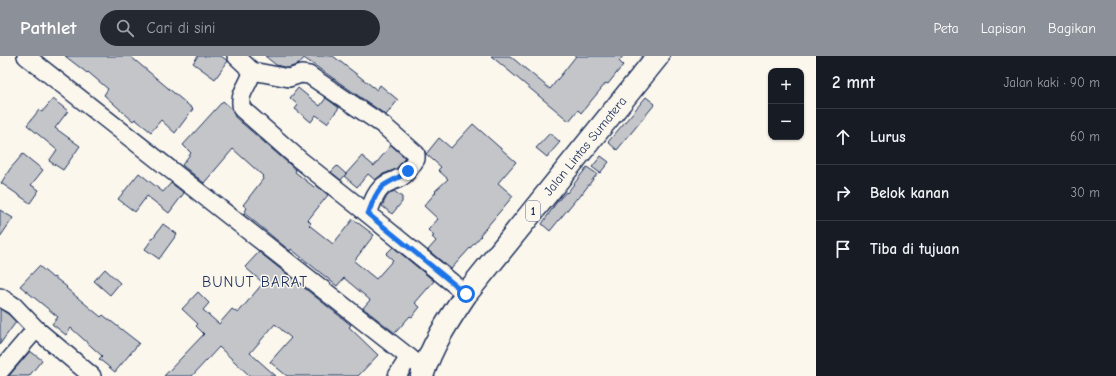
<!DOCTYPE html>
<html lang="id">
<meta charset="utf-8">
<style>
:root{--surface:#171b24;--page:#242831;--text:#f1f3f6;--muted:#9ea1a6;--line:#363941;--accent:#8c9099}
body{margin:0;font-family:"Comic Neue",sans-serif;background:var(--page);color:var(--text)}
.controls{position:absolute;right:12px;top:12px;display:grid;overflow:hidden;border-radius:8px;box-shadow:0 1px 3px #0004}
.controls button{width:36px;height:36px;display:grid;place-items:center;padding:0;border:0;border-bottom:1px solid var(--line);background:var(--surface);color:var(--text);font:20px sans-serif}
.stop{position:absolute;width:12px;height:12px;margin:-9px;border:3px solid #1a73e8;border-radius:50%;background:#fff}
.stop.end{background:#1a73e8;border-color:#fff;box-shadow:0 1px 4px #0008}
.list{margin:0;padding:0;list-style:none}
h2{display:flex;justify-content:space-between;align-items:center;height:52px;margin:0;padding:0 16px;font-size:17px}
h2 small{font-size:13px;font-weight:400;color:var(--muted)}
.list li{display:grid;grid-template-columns:26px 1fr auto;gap:12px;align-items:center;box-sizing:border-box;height:56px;padding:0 16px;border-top:1px solid var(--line)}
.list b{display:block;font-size:15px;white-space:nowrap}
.list em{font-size:13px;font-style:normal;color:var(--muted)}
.icon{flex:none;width:22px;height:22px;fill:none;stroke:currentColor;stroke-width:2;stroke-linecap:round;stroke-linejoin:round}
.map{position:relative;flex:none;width:816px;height:320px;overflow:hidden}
header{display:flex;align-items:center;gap:24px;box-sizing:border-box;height:56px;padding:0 20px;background:var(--accent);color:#fff}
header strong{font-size:19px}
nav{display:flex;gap:22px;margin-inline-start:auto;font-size:14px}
.search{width:280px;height:36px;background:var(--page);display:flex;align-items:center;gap:10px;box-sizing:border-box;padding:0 14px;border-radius:22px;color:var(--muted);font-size:15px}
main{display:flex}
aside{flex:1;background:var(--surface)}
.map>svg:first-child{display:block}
</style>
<header>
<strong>Pathlet</strong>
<div class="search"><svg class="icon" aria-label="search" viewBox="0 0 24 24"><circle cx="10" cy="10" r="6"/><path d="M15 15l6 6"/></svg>Cari di sini</div>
<nav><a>Peta</a><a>Lapisan</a><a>Bagikan</a></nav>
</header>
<main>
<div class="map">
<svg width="816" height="320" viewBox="0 0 816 320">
<rect width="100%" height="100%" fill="#fbf7ec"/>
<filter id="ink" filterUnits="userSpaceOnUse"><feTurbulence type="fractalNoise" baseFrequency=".025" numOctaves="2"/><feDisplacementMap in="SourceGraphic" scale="8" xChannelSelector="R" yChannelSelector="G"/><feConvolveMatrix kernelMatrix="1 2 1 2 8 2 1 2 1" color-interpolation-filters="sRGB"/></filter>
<g filter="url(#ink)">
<g fill="#c3c5c9" stroke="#1b2f5e">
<path d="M65 0H130L193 53 175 77 161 64 151 76 135 63 133 65 104 39 108 33 88 16 87 17Z"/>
<path d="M198 0H221L228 5 215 23 193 7Z"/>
<path d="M265 0H333L377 34 380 29 398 44 386 59 304 2 299 8 288 12 276 9Z"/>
<path d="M491 0H510L550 33 576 0H623L619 5 623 9 608 28 606 27 581 57 578 54 569 65Z"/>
<path d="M298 32 320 50 326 42 339 52 327 67 316 59 311 66 295 53 298 49 290 42Z"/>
<path d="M646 41 655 48 617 94 608 86Z"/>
<path d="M53 43 68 55 55 72 80 90 63 114 49 105 57 94 27 69 39 54 42 56Z"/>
<path d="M223 45 232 53 235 61 296 114 295 116 314 131 316 129 328 139 308 164 311 167 309 169 333 188 353 163 374 179 354 205 376 223 393 204 386 198 393 191 434 225 415 247 420 251 412 261 410 260 395 277 363 252 370 244 344 222 337 230 291 193 290 195 244 157 247 152 243 149 263 123 262 121 263 120 233 93 204 127 182 109 191 97 183 89Z"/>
<path d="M473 68 516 106 498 127 513 140 480 179 481 180 451 213 428 194 436 185 432 181 434 180 428 174 438 163 424 150 436 136 435 135 448 123 438 114 441 111 426 98 439 82 451 92Z"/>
<path d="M550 77 560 86 547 101 536 92Z"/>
<path d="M391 89 405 102 396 113 381 119 375 124 368 118 357 131 344 120 362 100 374 110Z"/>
<path d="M23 98 43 114 31 129 39 134 30 147 1 127 10 113Z"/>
<path d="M601 100 609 106 600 117 592 111Z"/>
<path d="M337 110 346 118 341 124 331 116Z"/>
<path d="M587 111 597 118 578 143 577 142 550 175 542 168 556 147 566 136 567 137Z"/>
<path d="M139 117 163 136 171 127 184 137 169 157 147 140 135 156 118 143Z"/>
<path d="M394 135 402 141V146L392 158 382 150 387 140Z"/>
<path d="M0 154 13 162 0 181Z"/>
<path d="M163 168 177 178 159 203 145 193Z"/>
<path d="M259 196 351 269 349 271 378 299 358 320H287L270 306 291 282 275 268 250 297 276 320H250L219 291 192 320H164L204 278 196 270 198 268 182 253 198 236 209 247 203 254 219 268 232 253 238 257 263 227 245 211Z"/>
<path d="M39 210 53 222 54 221 67 231 66 232 101 261 103 259 139 287 115 316 99 303 102 300 71 272 66 279 52 268 58 261 20 230Z"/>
<path d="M105 213 120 227 110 239 94 225Z"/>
<path d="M0 253 8 258 16 266 0 288Z"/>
<path d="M30 295 42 304 29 320H9Z"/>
</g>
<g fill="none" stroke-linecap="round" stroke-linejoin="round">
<g stroke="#1b2f5e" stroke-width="20">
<g id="minor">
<path d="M26 0 424 313"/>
<path d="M236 0 252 15C250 29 237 37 242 53L300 104 368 158 466 238"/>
<path d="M252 15 289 22 301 18 309 19 383 69 416 98V103C412 109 408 116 403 120 398 124 391 125 386 128 376 134 372 147 368 158"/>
<path d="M0 241 14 250 36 273 92 320"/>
<path d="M0 315 36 273"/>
<path d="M397 320 409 301"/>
</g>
</g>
<g stroke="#1b2f5e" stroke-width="25">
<path id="highway" d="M422 320C432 289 448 265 466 238L658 0"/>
</g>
<use href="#minor" stroke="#fbf7ec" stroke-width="17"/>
<use href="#highway" stroke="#fbf7ec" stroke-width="22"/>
</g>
</g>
<g fill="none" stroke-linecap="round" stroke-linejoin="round" filter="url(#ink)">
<path stroke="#1a73e8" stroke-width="5" d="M408 115C400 122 391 124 383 130 375 137 372 148 368 158L466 238"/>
</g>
<g text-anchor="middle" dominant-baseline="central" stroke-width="3" stroke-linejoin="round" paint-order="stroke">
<rect fill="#fbf7ec" stroke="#5e6b89" stroke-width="1" x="526" y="145" width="14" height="20" rx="3"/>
<g font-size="12" font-weight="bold" fill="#1b2f5e">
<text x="533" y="155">1</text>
</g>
<g font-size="13" fill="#1b2f5e" stroke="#fbf7ec">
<text transform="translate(585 90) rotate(-51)">Jalan Lintas Sumatera</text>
</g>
<g font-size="15" letter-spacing="1" fill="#1b2f5e" stroke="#fbf7ec">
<text x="255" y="226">BUNUT BARAT</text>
</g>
</g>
</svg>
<div class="controls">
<button>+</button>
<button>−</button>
</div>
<div class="stop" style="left:466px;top:238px"></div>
<div class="stop end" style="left:408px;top:115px"></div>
</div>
<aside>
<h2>2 mnt<small>Jalan kaki · 90 m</small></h2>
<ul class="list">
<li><svg class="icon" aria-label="ahead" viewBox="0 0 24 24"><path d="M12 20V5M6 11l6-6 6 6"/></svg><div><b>Lurus</b></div><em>60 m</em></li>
<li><svg class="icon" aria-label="right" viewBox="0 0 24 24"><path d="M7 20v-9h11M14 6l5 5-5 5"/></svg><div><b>Belok kanan</b></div><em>30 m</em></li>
<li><svg class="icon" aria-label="arrive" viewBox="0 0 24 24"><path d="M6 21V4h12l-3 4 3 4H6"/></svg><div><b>Tiba di tujuan</b></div></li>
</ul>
</aside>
</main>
